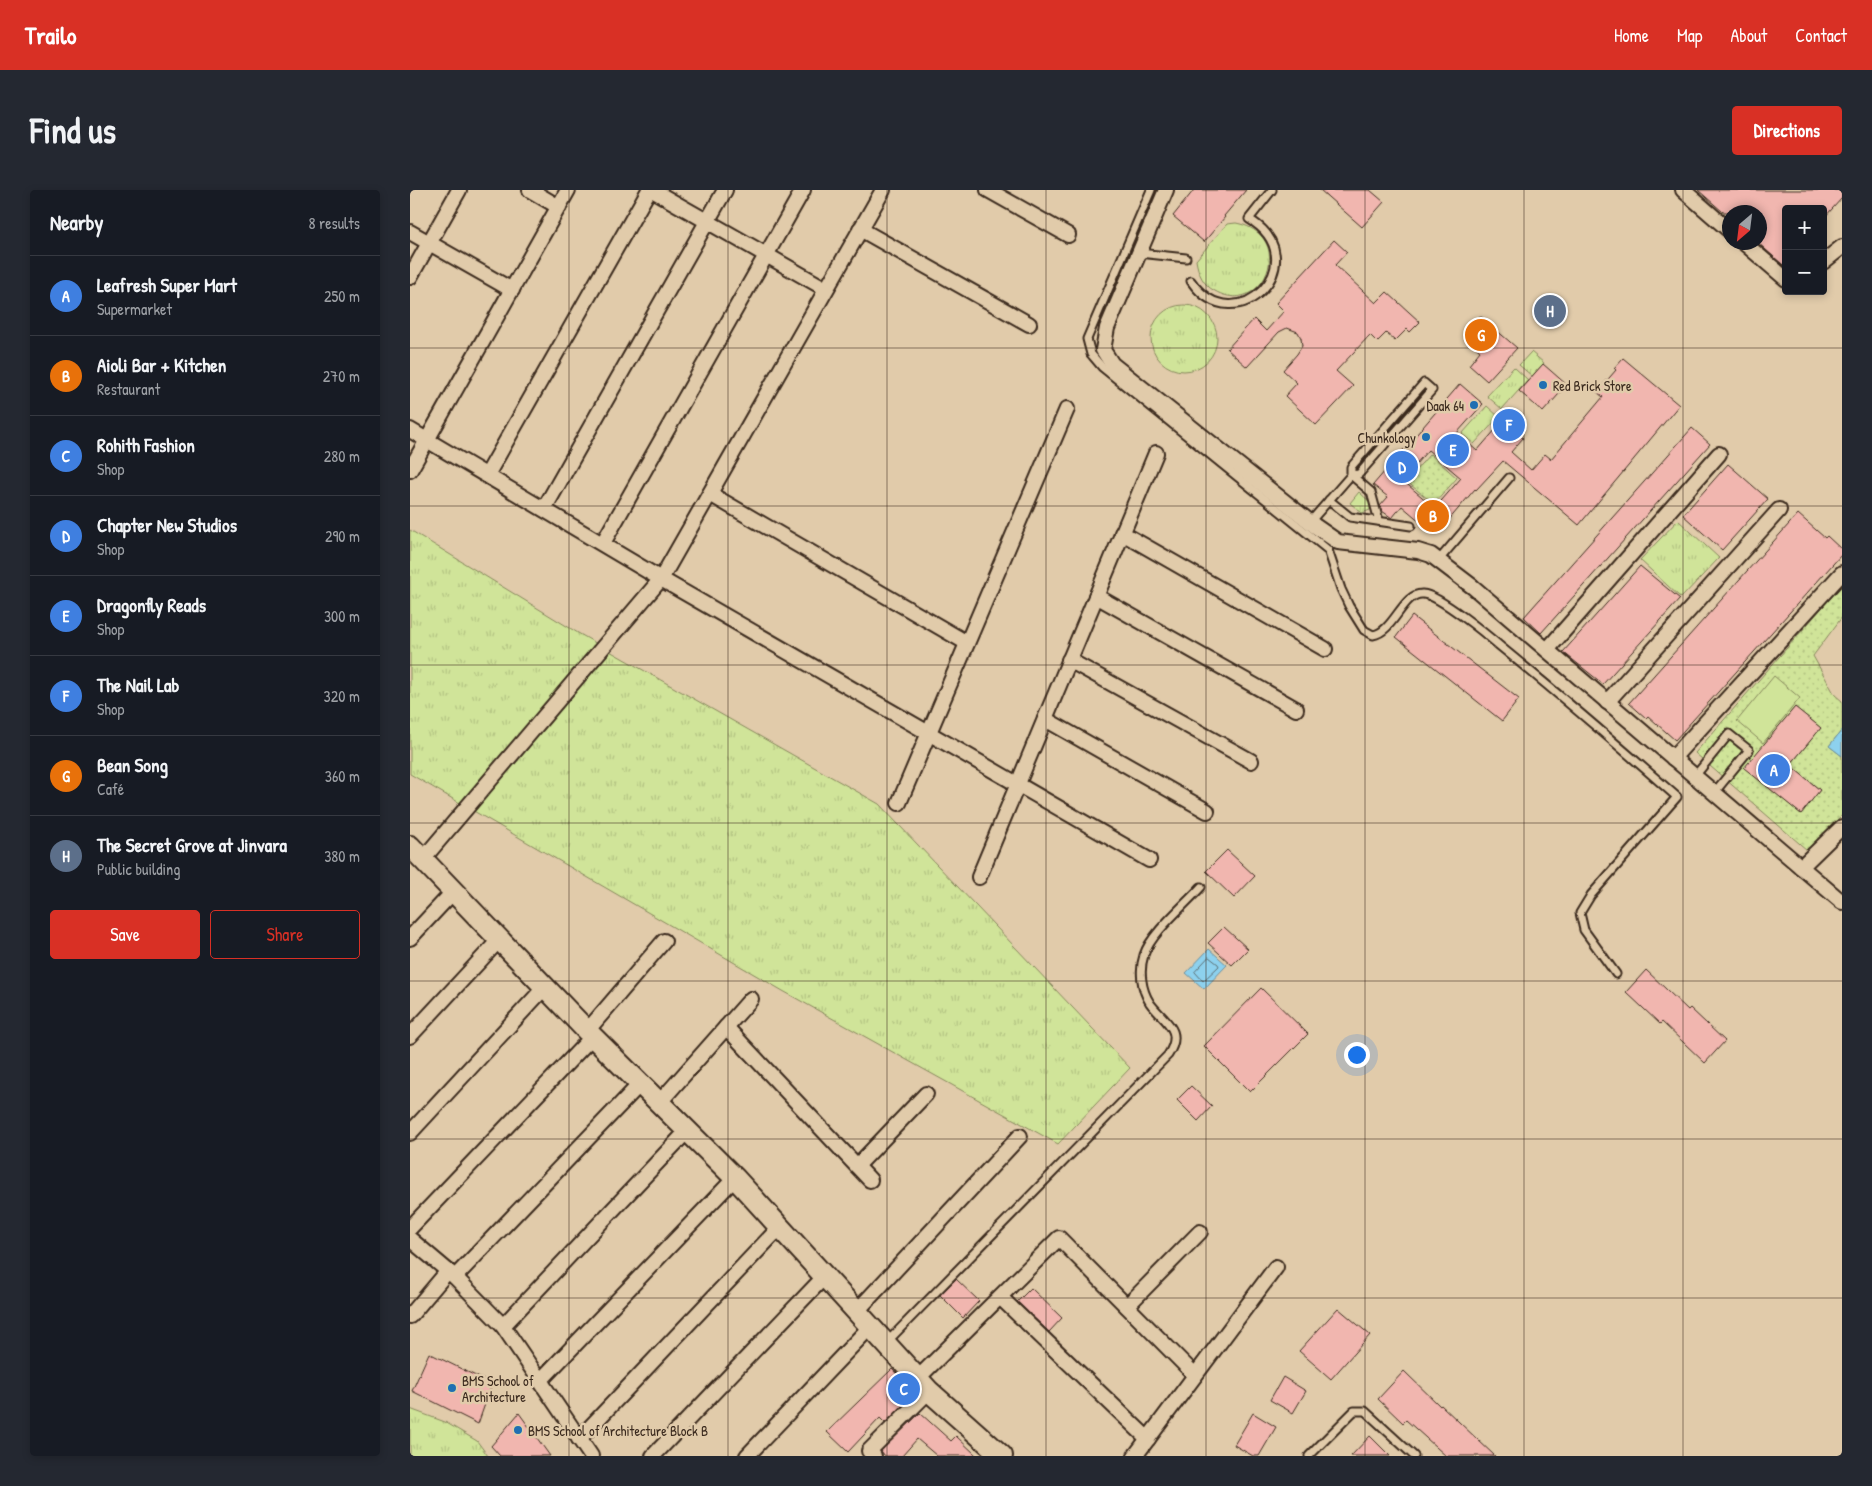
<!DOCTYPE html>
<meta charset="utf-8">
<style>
:root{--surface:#171b24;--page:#242831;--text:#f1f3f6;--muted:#9ea1a6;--line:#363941;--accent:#d93025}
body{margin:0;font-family:"Patrick Hand",sans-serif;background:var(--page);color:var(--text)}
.controls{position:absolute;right:15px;top:15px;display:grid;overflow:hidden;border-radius:5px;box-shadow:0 2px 8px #0003}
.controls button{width:45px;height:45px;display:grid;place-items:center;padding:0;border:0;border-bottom:1px solid var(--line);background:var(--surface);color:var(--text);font:25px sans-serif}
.compass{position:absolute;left:1312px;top:15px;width:45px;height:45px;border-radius:50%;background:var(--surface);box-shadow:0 2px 8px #0003;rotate:208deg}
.you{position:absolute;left:946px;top:864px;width:18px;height:18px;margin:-12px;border:4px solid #fff;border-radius:50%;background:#1a73e8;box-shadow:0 0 0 8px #1a73e833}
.badge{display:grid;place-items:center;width:32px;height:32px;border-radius:50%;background:var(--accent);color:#fff;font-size:16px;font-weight:700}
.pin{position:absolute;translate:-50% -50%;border:2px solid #fff;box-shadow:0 1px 5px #0006}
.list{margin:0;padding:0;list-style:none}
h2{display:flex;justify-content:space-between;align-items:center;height:65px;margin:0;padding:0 20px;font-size:21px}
h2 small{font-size:16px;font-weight:400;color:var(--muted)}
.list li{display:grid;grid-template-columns:32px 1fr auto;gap:15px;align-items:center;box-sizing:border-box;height:80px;padding:0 20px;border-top:1px solid var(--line)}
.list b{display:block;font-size:19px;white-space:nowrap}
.list p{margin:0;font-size:16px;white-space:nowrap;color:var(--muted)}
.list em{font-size:16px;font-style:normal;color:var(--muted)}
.actions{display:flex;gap:10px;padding:15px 20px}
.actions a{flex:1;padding:11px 0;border:1px solid var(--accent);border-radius:5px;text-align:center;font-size:18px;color:var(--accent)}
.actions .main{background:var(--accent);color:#fff}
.map{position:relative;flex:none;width:1432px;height:1266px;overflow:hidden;border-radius:5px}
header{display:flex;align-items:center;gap:30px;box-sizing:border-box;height:70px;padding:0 25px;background:var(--accent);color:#fff}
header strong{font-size:24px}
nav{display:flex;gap:28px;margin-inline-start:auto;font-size:18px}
.intro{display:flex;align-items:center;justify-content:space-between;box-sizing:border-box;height:120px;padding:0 30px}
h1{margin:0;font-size:35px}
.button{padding:12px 22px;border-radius:5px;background:var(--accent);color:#fff;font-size:18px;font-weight:700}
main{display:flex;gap:30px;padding:0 30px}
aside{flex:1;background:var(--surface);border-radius:5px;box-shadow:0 2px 8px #0003}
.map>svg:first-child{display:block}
</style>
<header>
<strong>Trailo</strong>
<nav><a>Home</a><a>Map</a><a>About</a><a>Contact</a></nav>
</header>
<div class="intro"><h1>Find us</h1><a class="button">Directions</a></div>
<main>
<aside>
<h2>Nearby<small>8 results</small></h2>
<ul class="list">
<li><span class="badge" style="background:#3f7fe0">A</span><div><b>Leafresh Super Mart</b><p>Supermarket</p></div><em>250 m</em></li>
<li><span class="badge" style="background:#e8710a">B</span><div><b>Aioli Bar + Kitchen</b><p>Restaurant</p></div><em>270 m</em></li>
<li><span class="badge" style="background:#3f7fe0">C</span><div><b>Rohith Fashion</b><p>Shop</p></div><em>280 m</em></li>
<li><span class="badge" style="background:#3f7fe0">D</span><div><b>Chapter New Studios</b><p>Shop</p></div><em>290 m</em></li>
<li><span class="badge" style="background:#3f7fe0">E</span><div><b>Dragonfly Reads</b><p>Shop</p></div><em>300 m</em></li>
<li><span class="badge" style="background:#3f7fe0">F</span><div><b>The Nail Lab</b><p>Shop</p></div><em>320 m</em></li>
<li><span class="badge" style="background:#e8710a">G</span><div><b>Bean Song</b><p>Café</p></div><em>360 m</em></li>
<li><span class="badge" style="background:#5c6f8a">H</span><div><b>The Secret Grove at Jinvara</b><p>Public building</p></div><em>380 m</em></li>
</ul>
<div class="actions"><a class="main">Save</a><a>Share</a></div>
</aside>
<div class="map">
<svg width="1432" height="1266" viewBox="0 0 1432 1266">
<defs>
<pattern id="grass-tufts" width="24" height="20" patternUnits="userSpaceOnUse" patternTransform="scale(1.25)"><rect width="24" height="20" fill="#d0e499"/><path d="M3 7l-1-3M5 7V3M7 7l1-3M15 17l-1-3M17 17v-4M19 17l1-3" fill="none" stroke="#b4c483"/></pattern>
<pattern id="garden-dots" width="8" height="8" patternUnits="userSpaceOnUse" patternTransform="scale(1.25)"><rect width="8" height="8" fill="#d0e499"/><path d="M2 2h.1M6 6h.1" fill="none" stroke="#b4c483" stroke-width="1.8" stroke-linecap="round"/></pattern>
</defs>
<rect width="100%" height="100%" fill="#e1cbaa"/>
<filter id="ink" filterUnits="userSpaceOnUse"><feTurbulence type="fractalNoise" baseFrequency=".02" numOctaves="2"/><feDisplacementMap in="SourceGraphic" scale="10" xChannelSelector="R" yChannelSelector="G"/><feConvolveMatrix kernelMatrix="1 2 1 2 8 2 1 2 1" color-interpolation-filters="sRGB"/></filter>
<g filter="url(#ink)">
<g fill="url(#grass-tufts)" stroke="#86875c">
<path d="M826 33C888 45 854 129 805 101 793 95 788 83 786 70L817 34Z"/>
<circle cx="774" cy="148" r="33"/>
<path d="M1121 162 1134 173 1122 186 1109 175Z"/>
<path d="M1104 177 1118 190 1092 219 1077 206Z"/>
<path d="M1077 216 1089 227 1064 254 1052 244Z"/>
<path d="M949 302 960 312V320L952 323 940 313Z"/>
<path d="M1268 330 1309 368 1271 408 1230 370Z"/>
<path d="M0 340 168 443 469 614 720 878 648 954 373 801 0 584Z"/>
<path d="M0 1219 35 1232 67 1251 78 1266H0Z"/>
</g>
<g fill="url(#garden-dots)" stroke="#86875c" fill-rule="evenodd">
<path d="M1020 264 1047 288 1024 314 996 291Z"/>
<path d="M1432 395V427L1403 466 1425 505 1432 511V540L1419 556 1432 566V625L1397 660 1285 563ZM1385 517 1411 538 1380 575 1410 600 1391 624 1335 578Z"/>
</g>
<path fill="#d0e499" stroke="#86875c" d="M1364 486 1390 508 1353 553 1327 531Z"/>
<g fill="#8dd1ee" stroke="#6c8e9b">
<path d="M1432 540V566L1419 556Z"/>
<path d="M799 759 817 775 794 799 776 783Z"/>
</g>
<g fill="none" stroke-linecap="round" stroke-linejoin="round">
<path stroke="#5c6d71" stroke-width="1" d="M799 767 808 774 809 776 793 791 785 782Z"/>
</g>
<g fill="#f1b6af" stroke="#3b2a1e" fill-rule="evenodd">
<path d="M784 0H836L814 26 815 27 794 52 763 26Z"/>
<path d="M910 0H960L974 12 952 37Z"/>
<path d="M1288 0H1432V8L1413 29V19H1376V71L1373 75 1347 52H1350V22H1313Z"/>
<path d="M924 50 937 62 925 75 966 113 977 102 1010 132 1000 142 997 139 985 151 976 143 967 152 960 145 926 181 943 196 906 235 875 206 887 193 873 180 887 164 892 156 891 148 888 142 877 138 869 142 837 177 817 159 844 129 856 141 874 121 866 113Z"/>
<path d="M1070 126 1107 158 1077 191 1059 175 1070 161 1053 146Z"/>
<path d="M1213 168 1269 215 1169 335 1093 271 1066 300 1065 299 1032 338H1018L992 316 982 328 972 321 970 316 978 307 963 295 1050 194 1073 214 1047 243 1067 261 1093 231 1113 248 1101 262 1121 280 1135 264 1141 269 1193 207 1187 202 1206 180 1204 178ZM1018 260 1051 288 1025 318 992 290Z"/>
<path d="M1133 174 1157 195 1133 222 1109 201Z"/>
<path d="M1282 238 1300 254 1131 443 1114 427Z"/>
<path d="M1318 274 1358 309 1312 360 1273 325Z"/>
<path d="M1388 324 1415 348 1417 346 1432 360V364L1265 550 1238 526 1236 528 1219 513Z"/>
<path d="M1230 376 1270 409 1193 494 1153 462Z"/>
<path d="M1002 426 1109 509 1092 531 986 447Z"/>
<path d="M1385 517 1411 538 1380 575 1410 600 1391 624 1334 578Z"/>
<path d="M817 660 845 686 824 708 796 681Z"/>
<path d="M814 737 838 759 822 775 798 753Z"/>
<path d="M1236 780 1278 820 1280 818 1315 851 1295 873 1252 832 1250 834 1216 802Z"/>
<path d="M851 798 898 844 840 902 794 856Z"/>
<path d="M781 896 802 916 788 931 767 910Z"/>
<path d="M546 1089 569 1111 553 1128 530 1105Z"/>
<path d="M621 1098 652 1128 639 1142 607 1112Z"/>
<path d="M928 1118 960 1145 921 1189 889 1161Z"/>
<path d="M19 1163 82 1194 68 1234 2 1201Z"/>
<path d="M482 1179 502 1200 494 1208 497 1211 475 1233 470 1228 438 1262 417 1242Z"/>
<path d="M994 1181 1030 1216 1031 1215 1085 1266H1036L996 1230 993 1233 968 1209Z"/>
<path d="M873 1187 896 1201 883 1223 860 1210Z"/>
<path d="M109 1223 140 1266H90L81 1256Z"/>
<path d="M510 1223 541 1251 546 1246 567 1266H527L507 1249 492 1266H475L471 1261Z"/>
<path d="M843 1223 866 1237 849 1266H843L824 1255Z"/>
<path d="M960 1246 980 1266H941Z"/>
</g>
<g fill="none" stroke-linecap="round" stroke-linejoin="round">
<g stroke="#3b2a1e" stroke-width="11">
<g id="lane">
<path d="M741 0 677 149 681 164 692 177 918 360 931 399 939 416 954 440 963 445C984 442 993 402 1013 404 1029 405 1077 445 1091 457 1151 506 1209 556 1267 607L1181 705 1170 723 1174 740 1206 784"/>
<path d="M729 63 776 68"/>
<path d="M781 91C826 156 908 70 839 29L862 0"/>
<path d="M941 285 961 302 969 331"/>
<path d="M919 310 940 327 1001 336"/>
<path d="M900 332 941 285V277L1014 193 1022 200 949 284 941 285"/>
<path d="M1028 371 1099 288"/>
<path d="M1285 586 1319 544 1339 560 1304 603"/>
<path d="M476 1153 758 865C775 839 753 831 740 813 731 799 729 780 734 765 741 743 775 715 791 697"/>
<path d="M899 1266 944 1221H955L1004 1266"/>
</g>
</g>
<g stroke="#3b2a1e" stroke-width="18">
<g id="street">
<path d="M120 0 149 17"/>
<path d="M242 0 416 99"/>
<path d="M578 0 658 45"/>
<path d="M756 0 697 138 693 160 702 174 905 336 928 352 1008 361 1021 365 1063 397 1432 712"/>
<path d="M1273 0 1320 41"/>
<path d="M450 39 619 134"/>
<path d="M0 42 102 100"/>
<path d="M1333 52 1376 89"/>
<path d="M1413 72 1432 57"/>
<path d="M0 87 49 0"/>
<path d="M0 240 251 389 739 670"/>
<path d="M0 280 158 0"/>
<path d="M77 285 239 0"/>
<path d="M300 304 557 453"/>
<path d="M134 319 315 0"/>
<path d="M712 343 915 459"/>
<path d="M193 353 393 0"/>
<path d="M686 406 886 519"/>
<path d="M1137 460 1309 264"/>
<path d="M659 470 841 571"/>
<path d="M1197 512 1369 320"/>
<path d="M635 529 797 621"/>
<path d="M1263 568 1432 383"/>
<path d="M489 613 657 219"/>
<path d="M13 669 251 389 473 0"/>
<path d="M1391 677 1432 637"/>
<path d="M569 687 746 263"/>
<path d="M0 748 44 701"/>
<path d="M316 837 460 990"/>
<path d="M177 841 254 751"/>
<path d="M0 846 90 749"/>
<path d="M249 913 341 809"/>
<path d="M0 943 135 797"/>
<path d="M447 976 516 904"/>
<path d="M0 1038 183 846"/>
<path d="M0 1049 45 1087 93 1136 181 1266"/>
<path d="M45 1087 230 894"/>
<path d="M590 1107 738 1249"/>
<path d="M717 1116 790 1042"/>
<path d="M447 1121 610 946"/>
<path d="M0 1126 38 1081"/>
<path d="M93 1136 277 941"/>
<path d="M508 1188 649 1048 785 1185"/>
<path d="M130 1191 325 988"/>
<path d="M169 1249 370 1037"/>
<path d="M243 1266 415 1086"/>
<path d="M337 1266 461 1136"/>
<path d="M464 1266 459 1261 519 1201"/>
<path d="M725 1266 866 1077"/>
</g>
</g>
<g stroke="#3b2a1e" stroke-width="24">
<path id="secondary" d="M0 656 177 841 325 988 519 1201 592 1266"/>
</g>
<use href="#lane" stroke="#e1cbaa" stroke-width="7"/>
<use href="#street" stroke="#e1cbaa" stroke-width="14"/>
<use href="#secondary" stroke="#e1cbaa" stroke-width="20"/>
</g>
</g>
<path fill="none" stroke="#3b2a1e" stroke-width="1" stroke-opacity="0.55" d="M159 0V1266M318 0V1266M477 0V1266M636 0V1266M796 0V1266M955 0V1266M1114 0V1266M1273 0V1266M0 158H1432M0 316H1432M0 475H1432M0 633H1432M0 791H1432M0 949H1432M0 1108H1432"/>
<g fill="#1f6fb2" stroke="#e1cbaa" stroke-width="2">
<circle cx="1133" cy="195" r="5"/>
<circle cx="1064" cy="215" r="5"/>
<circle cx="1016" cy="247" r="5"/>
<circle cx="42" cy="1198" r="5"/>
<circle cx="108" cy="1240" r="5"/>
</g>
<g text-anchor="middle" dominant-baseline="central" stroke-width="5" stroke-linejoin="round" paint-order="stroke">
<g font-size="14" fill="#3b2a1e" stroke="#e1cbaa" text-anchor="start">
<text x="1143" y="195">Red Brick Store</text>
<text x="1054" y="215" text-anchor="end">Daak 64</text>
<text x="1006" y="247" text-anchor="end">Chunkology</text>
<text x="52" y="1190">BMS School of<tspan x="52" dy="16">Architecture</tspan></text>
<text x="118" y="1240">BMS School of Architecture Block B</text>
</g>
</g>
</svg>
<div class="controls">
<button>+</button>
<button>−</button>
</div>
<svg class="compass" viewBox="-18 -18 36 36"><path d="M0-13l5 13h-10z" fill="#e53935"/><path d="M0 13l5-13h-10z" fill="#9ea1a6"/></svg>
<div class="you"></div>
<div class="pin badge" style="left:1364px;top:580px;background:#3f7fe0">A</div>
<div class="pin badge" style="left:1023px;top:326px;background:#e8710a">B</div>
<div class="pin badge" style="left:494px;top:1199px;background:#3f7fe0">C</div>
<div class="pin badge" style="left:992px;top:277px;background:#3f7fe0">D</div>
<div class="pin badge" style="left:1043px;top:260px;background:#3f7fe0">E</div>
<div class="pin badge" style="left:1099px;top:235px;background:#3f7fe0">F</div>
<div class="pin badge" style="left:1071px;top:145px;background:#e8710a">G</div>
<div class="pin badge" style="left:1140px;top:121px;background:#5c6f8a">H</div>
</div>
</main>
